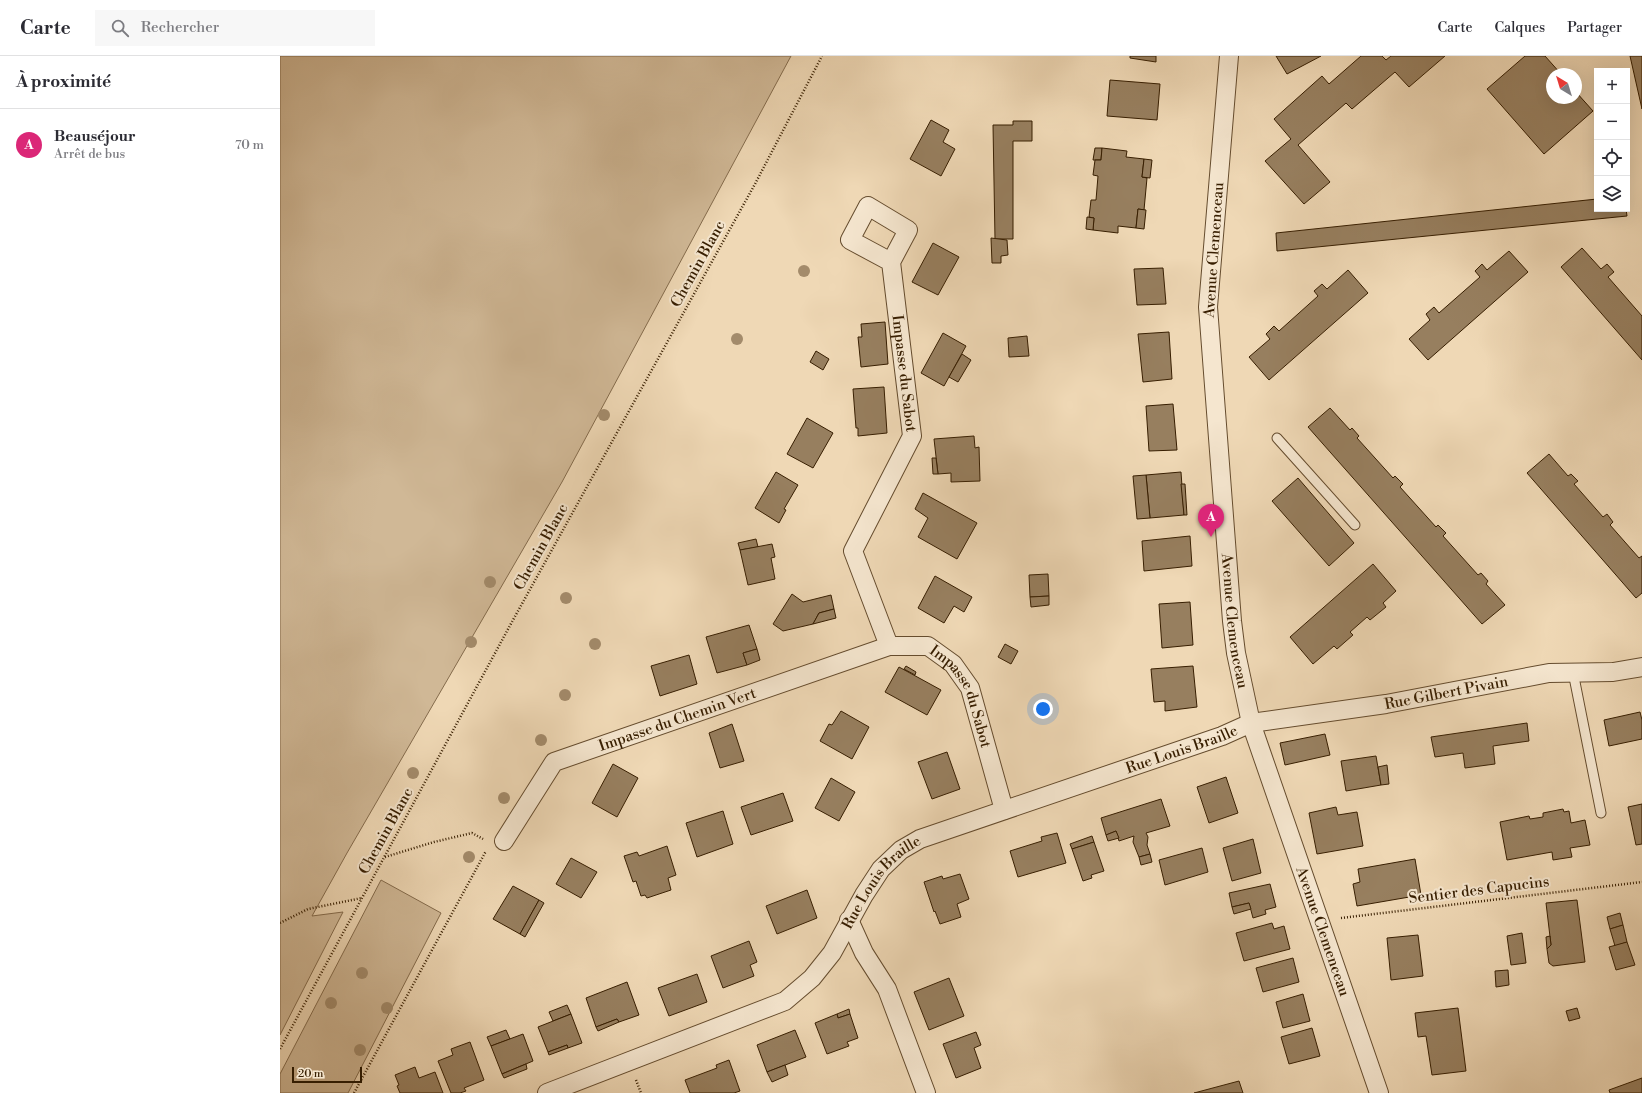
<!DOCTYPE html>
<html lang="fr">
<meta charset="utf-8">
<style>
:root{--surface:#fff;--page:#f7f7f7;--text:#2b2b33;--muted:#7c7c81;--line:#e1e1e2;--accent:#db2777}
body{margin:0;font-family:"Libre Bodoni",serif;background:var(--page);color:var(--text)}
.controls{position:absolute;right:12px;top:12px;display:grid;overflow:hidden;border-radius:0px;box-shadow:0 4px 16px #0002}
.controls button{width:36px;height:36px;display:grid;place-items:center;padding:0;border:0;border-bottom:1px solid var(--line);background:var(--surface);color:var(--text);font:20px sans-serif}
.compass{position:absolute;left:1266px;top:12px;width:36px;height:36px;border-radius:50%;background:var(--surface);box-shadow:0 4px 16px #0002;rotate:322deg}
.scale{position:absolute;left:12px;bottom:10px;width:70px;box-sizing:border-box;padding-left:4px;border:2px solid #371e01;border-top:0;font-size:11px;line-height:14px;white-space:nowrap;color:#371e01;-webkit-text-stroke:3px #f5e6cf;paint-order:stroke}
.you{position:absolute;left:763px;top:653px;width:14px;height:14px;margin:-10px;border:3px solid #fff;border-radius:50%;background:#1a73e8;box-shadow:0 0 0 6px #1a73e833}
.badge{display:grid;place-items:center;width:26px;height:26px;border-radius:50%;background:var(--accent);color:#fff;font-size:13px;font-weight:700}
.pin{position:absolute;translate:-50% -33px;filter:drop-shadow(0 1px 2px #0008)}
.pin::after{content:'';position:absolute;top:21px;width:14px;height:12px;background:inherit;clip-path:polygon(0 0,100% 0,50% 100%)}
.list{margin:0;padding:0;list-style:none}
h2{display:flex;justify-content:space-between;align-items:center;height:52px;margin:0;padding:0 16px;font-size:17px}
h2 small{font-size:13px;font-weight:400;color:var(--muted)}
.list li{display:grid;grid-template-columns:26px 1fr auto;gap:12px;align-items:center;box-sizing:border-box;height:72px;padding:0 16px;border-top:1px solid var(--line)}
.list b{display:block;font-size:15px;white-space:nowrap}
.list p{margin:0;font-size:13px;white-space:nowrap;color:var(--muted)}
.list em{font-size:13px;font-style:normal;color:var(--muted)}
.icon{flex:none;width:22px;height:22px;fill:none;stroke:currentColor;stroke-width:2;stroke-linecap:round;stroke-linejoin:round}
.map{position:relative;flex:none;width:1362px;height:1037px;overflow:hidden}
header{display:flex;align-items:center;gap:24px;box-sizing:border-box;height:56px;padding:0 20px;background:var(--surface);border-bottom:1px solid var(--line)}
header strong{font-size:19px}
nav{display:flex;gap:22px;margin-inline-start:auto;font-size:14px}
.search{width:280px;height:36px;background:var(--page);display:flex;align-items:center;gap:10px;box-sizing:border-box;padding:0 14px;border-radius:0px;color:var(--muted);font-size:15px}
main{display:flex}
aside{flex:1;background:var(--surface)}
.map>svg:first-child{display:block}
</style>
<header>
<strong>Carte</strong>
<div class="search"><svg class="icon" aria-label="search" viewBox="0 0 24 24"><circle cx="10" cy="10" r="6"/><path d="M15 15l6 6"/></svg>Rechercher</div>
<nav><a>Carte</a><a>Calques</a><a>Partager</a></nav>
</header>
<main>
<aside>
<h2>À proximité<small></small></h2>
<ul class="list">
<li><span class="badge">A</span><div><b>Beauséjour</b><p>Arrêt de bus</p></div><em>70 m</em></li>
</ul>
</aside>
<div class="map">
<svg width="1362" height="1037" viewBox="0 0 1362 1037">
<rect width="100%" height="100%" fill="#efd8b5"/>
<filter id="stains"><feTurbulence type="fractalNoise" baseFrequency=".005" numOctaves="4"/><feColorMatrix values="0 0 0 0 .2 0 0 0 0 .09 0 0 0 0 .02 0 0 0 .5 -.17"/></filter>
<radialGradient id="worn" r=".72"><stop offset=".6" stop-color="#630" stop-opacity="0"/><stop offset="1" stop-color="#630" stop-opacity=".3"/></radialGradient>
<g fill="#d0b896" stroke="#846b4c">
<path d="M0 0H511L282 426 67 797 32 860 63 856 0 979Z"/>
<path d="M101 824 161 857 68 1037H0V1018Z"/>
</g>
<g fill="#977f5f" stroke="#371e01">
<path d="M850 0H876V6L850 2Z"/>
<path d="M996 0H1041L1007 18Z"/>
<path d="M1081 0H1102L1106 4 1111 0H1165L1129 31 1115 16 1072 53 1066 47 1018 89 1050 126 1024 148 985 105 1011 83 994 63 1042 20 1049 28Z"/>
<path d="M1245 0H1265L1281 18H1272V42H1296V36L1313 55 1264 98 1207 33Z"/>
<path d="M1350 0H1362V53Z"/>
<path d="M830 24 880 28 877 64 827 60Z"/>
<path d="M651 64 669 74 663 86 675 93 661 120 630 103Z"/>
<path d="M733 65H752V85H733V183H715L713 69H733Z"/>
<path d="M815 92H822L821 104H813Z"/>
<path d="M822 92 847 95 846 101 864 103 862 121 867 122 864 154 858 153 856 172 838 170V177L813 174 814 162 809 161 811 144H816L818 120 813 119 815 104H821Z"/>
<path d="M864 103 872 104 870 122 862 121Z"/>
<path d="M1317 143V153H1346L1347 160 997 195 996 177Z"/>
<path d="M858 153 866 154 864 173 856 172Z"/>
<path d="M807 161 814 162 813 174 806 173Z"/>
<path d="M711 182 727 184 728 199 721 200V207H712Z"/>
<path d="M653 187 679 201 658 239 632 226Z"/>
<path d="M1302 192 1321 213 1327 208 1334 216 1328 221 1362 260V304L1281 211Z"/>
<path d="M1229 195 1248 216 1148 304 1129 283 1150 264 1146 258 1154 251 1159 257 1200 221 1195 215 1202 208 1207 214Z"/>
<path d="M883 212 886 248 857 249 854 213Z"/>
<path d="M1068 214 1088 237 989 324 969 301 990 283 986 278 994 270 999 275 1038 240 1034 235 1042 228 1047 233Z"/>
<path d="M605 266 608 308 581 311 578 281H582L581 268Z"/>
<path d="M889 276 892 323 863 326 858 278Z"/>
<path d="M663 277 686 290 664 330 641 317Z"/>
<path d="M747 280 749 300 729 301 728 282Z"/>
<path d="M536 295 549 303 543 314 530 306Z"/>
<path d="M682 298 691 304 678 326 669 321Z"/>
<path d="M604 331 607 377 578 380V372H576L573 333Z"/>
<path d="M893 348 897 394 869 395 866 350Z"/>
<path d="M1050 352 1070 374 1072 372 1079 380 1077 382 1113 422 1115 420 1123 428 1120 431 1156 471 1158 469 1166 477 1163 480 1198 519 1201 517 1208 525 1206 528 1225 549 1202 568 1028 371Z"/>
<path d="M527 362 553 377 533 412 507 398Z"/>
<path d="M694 380 695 392 699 391 700 425 671 426V417L658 418 654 383Z"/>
<path d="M1269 398 1288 420 1291 418 1298 425 1294 428 1323 461 1327 458 1333 466 1330 469 1359 502 1362 500V537L1356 542 1247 417Z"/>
<path d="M652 402H656L658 418H653Z"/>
<path d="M496 416 518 429 504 453 506 454 499 467 475 452Z"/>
<path d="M901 416 904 459 870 462 866 419Z"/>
<path d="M866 419 870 462 857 463 853 420Z"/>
<path d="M1018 422 1074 487 1049 510 992 445Z"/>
<path d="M901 428H905L907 459H904Z"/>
<path d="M643 437 697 467 677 503 638 481 648 462 635 453Z"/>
<path d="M910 480 912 510 864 515 862 485Z"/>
<path d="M476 483 478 491 460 494 458 487Z"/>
<path d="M492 488 495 501 491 502 495 523 468 529 460 494Z"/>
<path d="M1093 508 1116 535 1103 547 1106 551 1090 564 1087 561 1070 576 1073 579 1057 593 1054 590 1033 608 1010 581Z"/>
<path d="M768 518 769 540 750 541 749 519Z"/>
<path d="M655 520 692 541 684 556 674 550 664 567 638 552Z"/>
<path d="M512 538 523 546 551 539 554 553 539 557 533 568 503 575 493 568Z"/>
<path d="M769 540V549L751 551 750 541Z"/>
<path d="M910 546 913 589 882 592 879 548Z"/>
<path d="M554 553 556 562 533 568 539 557Z"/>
<path d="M469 569 477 593 463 597 467 609 437 617 426 581Z"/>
<path d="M725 588 738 595 731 608 718 601Z"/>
<path d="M477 593 480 604 467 609 463 597Z"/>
<path d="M409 599 417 628 380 640 371 610Z"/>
<path d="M626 610 636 616 635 619 624 613Z"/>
<path d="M913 610 917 651 885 655V645L874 646 871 613Z"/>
<path d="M619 611 661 634 647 659 605 636Z"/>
<path d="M561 655 589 671 572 703 540 685 549 668 552 669Z"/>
<path d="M1360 656 1362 664V683L1329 690 1324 664Z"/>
<path d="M1247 667 1249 685 1213 690 1215 708 1185 712 1183 697 1155 701 1151 681Z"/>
<path d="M452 668 464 705 440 712 429 677Z"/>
<path d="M1045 678 1050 699 1005 709 1000 687Z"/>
<path d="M667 696 680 733 652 743 638 706Z"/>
<path d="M1096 700 1101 729 1066 735 1061 705Z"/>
<path d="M333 708 358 722 337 761 312 747Z"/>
<path d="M1107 709 1109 728 1101 729 1098 711Z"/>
<path d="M946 721 958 757 929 767 917 731Z"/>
<path d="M551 722 575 736 559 765 535 752Z"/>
<path d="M503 737 513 765 471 779 461 751Z"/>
<path d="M881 743 890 770 866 777 868 781 867 789 870 798 859 801 853 786 854 780 839 785 836 775 826 779 821 762Z"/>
<path d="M1362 748V788L1356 789 1348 751Z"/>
<path d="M1056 751 1058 759 1077 756 1083 790 1037 798 1029 757Z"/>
<path d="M1283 753 1284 756 1289 755 1291 767 1305 764 1310 789 1290 792 1292 801 1273 804 1272 796 1227 804 1220 766 1249 760 1250 763 1263 761V757Z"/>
<path d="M443 755 453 788 417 801 406 767Z"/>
<path d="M836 775 839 782 828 785 826 779Z"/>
<path d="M777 777 786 807 738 821 730 795 762 785 761 781Z"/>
<path d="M812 780 814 786 792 793 790 788Z"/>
<path d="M973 783 981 817 952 825 943 792Z"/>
<path d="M814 786 824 815 811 819 812 822 803 825 792 793Z"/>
<path d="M387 790 396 819 388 822 391 834 367 842 365 839 361 840 356 825 353 826 344 800 357 796 359 800Z"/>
<path d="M922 792 928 816 885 829 879 804Z"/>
<path d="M870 798 872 806 861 809 859 801Z"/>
<path d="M291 802 317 816 301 842 276 828Z"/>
<path d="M1135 803 1141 839 1077 850 1073 828 1080 826 1078 813Z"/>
<path d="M680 818 689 843 677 848 681 861 660 868 655 855 654 856 644 826 662 820 663 823Z"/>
<path d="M990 828 996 851 985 854 986 858 973 862 969 847 952 851 949 837Z"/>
<path d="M233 830 259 844 240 878 213 863Z"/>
<path d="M527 834 537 862 497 878 486 850Z"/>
<path d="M259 844 264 847 245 881 240 878Z"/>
<path d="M1297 844 1305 906 1273 910 1269 907 1267 893 1271 889 1266 847Z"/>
<path d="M969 847 971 853 954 858 952 851Z"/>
<path d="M1340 857 1343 869 1330 873 1327 861Z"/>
<path d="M992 867 994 873 1004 870 1010 893 964 905 956 877Z"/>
<path d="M1343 869 1347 886 1335 890 1330 873Z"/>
<path d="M1242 877 1246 907 1231 909 1227 880Z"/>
<path d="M1138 879 1143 920 1111 924 1107 882Z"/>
<path d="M1270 880 1271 889 1267 893 1266 881Z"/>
<path d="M469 885 477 906 470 909 474 920 443 932 431 900Z"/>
<path d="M1347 886 1355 909 1336 914 1329 891Z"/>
<path d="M1013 902 1019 926 983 936 976 912Z"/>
<path d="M1228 914 1229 929 1216 931 1215 915Z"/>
<path d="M417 918 427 946 389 960 378 932Z"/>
<path d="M669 922 684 960 649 974 634 936Z"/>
<path d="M347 926 359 959 339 966 337 963 316 971 306 942Z"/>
<path d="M1023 938 1030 965 1003 972 996 946Z"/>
<path d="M287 949 291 958 273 965 269 956Z"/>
<path d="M1178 952 1186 1015 1152 1019 1146 980 1138 981 1135 957Z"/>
<path d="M1297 952 1300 962 1289 965 1286 955Z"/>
<path d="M569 953 570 958 558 962 557 958Z"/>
<path d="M291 958 302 987 288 992 287 989 268 996 258 971Z"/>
<path d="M557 958 558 962 570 958 578 982 567 986 569 990 547 998 535 967Z"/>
<path d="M337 963 339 966 318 975 316 971Z"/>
<path d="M1032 972 1040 1000 1009 1008 1001 981Z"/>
<path d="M226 974 230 983 211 990 207 981Z"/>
<path d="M515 974 526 1001 487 1016 477 989Z"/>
<path d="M696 976 701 989 694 992 701 1012 676 1022 663 988Z"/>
<path d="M243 978 253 1005 222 1018 211 990Z"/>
<path d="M190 986 204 1024 184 1032 186 1035 180 1037H171L158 1005 173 999 171 993Z"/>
<path d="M287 989 288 992 269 999 268 996Z"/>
<path d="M449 1004 460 1035 454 1037H410L405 1024 437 1012 436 1009Z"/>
<path d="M246 1008 247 1013 224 1022 222 1018Z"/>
<path d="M505 1009 508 1019 492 1026 487 1016Z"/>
<path d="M135 1011 139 1022 155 1016 163 1037H120L117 1030 119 1029 115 1019Z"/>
<path d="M1362 1022V1037H1330L1329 1034Z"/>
<path d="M959 1025 963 1037H914Z"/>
</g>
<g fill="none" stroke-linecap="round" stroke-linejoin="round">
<g stroke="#654c2e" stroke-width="11">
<g id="lane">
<path d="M997 382 1075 469"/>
<path d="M1293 616 1321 757"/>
</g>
</g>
<g stroke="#654c2e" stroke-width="20">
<g id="street">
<path id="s1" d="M949 0 928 251 952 565 956 597 971 667 1099 1037"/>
<path id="s2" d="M611 206 628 174 588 150 570 184 611 206 632 380 573 495 609 590H648L673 608 690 632 724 754"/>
<path id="s3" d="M224 785 274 706 609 590"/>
<path d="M569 864 584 897 607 933 646 1037"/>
<path id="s4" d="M267 1037 505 945 532 922 552 897 584 839 601 813 621 794 640 783 942 680 971 667 1106 648 1269 617 1333 616 1362 611"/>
</g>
</g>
<g stroke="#371e01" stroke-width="2.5" stroke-dasharray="1 2" stroke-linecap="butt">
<path d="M105 801 154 786 192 777 203 783"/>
<path d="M1061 862 1362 826"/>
<path d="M0 867 28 853 82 842"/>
<path d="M0 993 233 564 475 128 542 0"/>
<path d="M356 1024 361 1037"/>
<path d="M74 1037 206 795"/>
</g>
<use href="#lane" stroke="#f5e6cf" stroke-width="9"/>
<use href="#street" stroke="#f5e6cf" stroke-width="18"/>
</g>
<g fill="#a38b6b">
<circle cx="524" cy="215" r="6"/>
<circle cx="457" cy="283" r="6"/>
<circle cx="324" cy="359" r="6"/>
<circle cx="210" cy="526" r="6"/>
<circle cx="286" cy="542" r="6"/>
<circle cx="191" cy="586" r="6"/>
<circle cx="315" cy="588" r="6"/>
<circle cx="285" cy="639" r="6"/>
<circle cx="261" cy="684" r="6"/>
<circle cx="133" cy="717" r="6"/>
<circle cx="224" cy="742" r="6"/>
<circle cx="189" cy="801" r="6"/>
<circle cx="82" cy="917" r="6"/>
<circle cx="51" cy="947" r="6"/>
<circle cx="107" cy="952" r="6"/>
<circle cx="80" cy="994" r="6"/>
</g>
<g text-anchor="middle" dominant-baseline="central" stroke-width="4" stroke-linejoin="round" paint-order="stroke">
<g font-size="15" fill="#371e01" stroke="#f5e6cf">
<text transform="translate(934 194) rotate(-86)">Avenue Clemenceau</text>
<text transform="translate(418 208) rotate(-61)">Chemin Blanc</text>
<text stroke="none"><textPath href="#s2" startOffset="280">Impasse du Sabot</textPath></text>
<text transform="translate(261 491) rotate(-61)">Chemin Blanc</text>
<text stroke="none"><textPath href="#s1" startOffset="567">Avenue Clemenceau</textPath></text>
<text stroke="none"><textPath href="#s4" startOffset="1018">Rue Gilbert Pivain</textPath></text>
<text stroke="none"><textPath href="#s2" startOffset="676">Impasse du Sabot</textPath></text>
<text stroke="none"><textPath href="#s3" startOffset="224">Impasse du Chemin Vert</textPath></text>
<text stroke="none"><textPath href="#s4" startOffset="746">Rue Louis Braille</textPath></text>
<text transform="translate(106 775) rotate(-61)">Chemin Blanc</text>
<text stroke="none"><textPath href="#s4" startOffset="410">Rue Louis Braille</textPath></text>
<text transform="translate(1199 834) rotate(-7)">Sentier des Capucins</text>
<text stroke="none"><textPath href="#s1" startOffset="891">Avenue Clemenceau</textPath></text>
</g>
</g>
<rect width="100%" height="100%" filter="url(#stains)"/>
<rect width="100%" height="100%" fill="url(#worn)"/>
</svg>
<div class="controls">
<button>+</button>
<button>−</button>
<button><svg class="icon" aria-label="locate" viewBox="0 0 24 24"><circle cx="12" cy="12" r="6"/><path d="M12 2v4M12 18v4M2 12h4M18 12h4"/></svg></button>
<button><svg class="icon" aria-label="layers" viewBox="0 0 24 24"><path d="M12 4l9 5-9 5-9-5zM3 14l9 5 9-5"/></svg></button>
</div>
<svg class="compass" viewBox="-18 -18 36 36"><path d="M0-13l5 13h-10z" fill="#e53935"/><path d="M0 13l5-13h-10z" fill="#7c7c81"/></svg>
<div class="scale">20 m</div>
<div class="you"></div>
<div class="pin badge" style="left:931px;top:481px">A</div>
</div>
</main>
